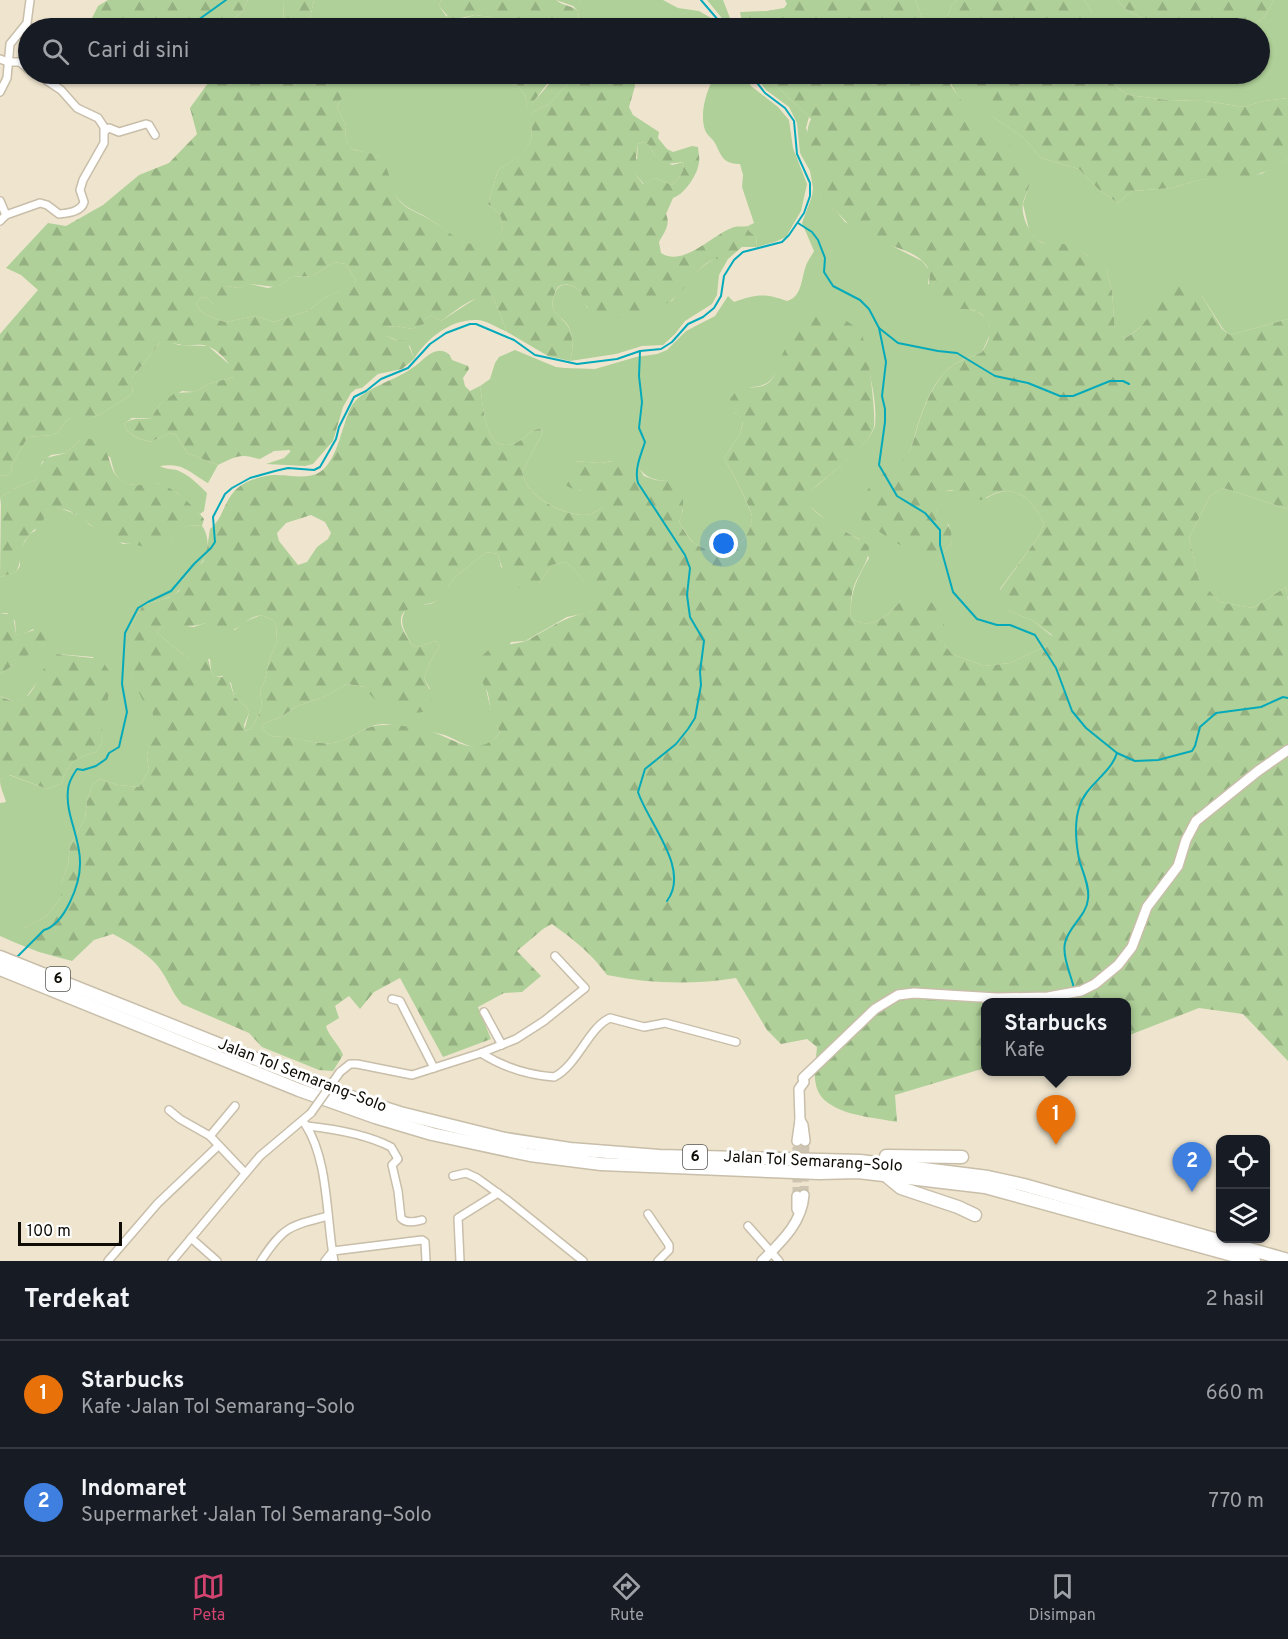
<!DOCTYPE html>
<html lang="id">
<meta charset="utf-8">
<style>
:root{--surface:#171b24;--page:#20242c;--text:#f1f3f6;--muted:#9ea1a6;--line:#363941;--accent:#d2446f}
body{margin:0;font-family:Overpass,sans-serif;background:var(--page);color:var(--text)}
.controls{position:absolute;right:18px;bottom:18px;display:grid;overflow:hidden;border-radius:12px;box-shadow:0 2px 4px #0004}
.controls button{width:54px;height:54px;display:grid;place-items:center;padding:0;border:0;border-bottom:2px solid var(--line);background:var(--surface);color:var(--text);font:30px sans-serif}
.scale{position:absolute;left:18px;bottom:15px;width:104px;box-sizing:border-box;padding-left:6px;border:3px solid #0f0c05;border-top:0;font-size:16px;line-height:21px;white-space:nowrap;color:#0f0c05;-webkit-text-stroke:4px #fff;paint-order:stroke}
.you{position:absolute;left:724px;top:544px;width:21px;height:21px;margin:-15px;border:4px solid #fff;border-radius:50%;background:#1a73e8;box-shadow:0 0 0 9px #1a73e833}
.badge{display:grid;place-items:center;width:39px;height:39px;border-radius:50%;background:var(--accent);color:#fff;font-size:20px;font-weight:700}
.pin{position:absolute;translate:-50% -50px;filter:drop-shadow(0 2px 3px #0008)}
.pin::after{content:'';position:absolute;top:32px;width:21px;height:18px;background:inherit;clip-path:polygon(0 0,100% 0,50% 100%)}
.popup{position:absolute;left:981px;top:998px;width:150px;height:78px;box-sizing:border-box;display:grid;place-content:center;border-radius:12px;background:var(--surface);filter:drop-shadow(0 2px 4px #0005);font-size:20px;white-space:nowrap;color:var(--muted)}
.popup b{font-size:22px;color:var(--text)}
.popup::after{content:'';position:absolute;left:50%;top:100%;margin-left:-12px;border:12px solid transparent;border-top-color:var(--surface)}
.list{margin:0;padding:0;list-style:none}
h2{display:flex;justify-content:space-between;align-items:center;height:78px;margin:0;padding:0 24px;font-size:26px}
h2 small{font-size:20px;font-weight:400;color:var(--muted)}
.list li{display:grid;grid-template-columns:39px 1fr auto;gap:18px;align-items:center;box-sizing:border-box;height:108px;padding:0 24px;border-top:2px solid var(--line)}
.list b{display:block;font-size:22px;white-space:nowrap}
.list p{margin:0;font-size:20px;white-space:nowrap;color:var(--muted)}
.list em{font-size:20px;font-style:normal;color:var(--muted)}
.icon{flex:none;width:33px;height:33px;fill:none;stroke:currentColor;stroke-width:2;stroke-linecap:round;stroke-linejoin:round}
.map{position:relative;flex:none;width:1288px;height:1261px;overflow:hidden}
.search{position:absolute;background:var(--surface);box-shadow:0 2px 4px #0004;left:18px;right:18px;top:18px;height:66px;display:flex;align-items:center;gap:15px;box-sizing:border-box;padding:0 21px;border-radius:33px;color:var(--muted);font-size:22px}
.sheet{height:294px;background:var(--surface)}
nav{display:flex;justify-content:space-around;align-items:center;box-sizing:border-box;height:84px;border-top:2px solid var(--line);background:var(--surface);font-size:16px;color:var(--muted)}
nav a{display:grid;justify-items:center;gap:3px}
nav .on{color:var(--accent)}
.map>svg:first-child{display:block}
</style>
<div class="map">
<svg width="1288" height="1261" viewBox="0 0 1288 1261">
<defs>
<pattern id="forest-firs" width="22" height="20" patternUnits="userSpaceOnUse" patternTransform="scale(1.5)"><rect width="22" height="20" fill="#afd098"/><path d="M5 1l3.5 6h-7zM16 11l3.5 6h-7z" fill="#95b182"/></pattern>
</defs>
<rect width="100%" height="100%" fill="#efe5cf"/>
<g fill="#afd098">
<path d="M248 0H283L284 28H221L241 13Z"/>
<path d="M314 0H441L439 6 446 16 461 19 475 15 491 17 498 28H308Z"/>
<path d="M556 0H579V2L593 0H663L678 8 699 11 711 18 721 28H587L579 23 578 11 573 6Z"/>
<path d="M707 0H723L730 18 741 23 743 28H730Z"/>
<path d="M915 0H957L951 7 946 20 953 28H926Z"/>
<path d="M1084 0H1117L1126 9 1149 23 1180 21 1195 24 1208 20 1221 19 1232 25H1242L1255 24 1265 16 1274 0H1288V98L1263 101 1244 107 1205 101 1167 100 1128 95 1099 74H1260V28H1057V26L1092 12Z"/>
<path d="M979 20 994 22 1007 28H958Z"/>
<path d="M334 74H514L516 83 525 96 528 108 558 74H577L549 104 533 112 529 116C539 147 521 155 498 170L488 204C492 208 499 212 501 217 511 238 480 248 466 243 453 238 442 227 431 220 421 213 408 210 400 201 389 190 384 169 378 156L352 149 345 139 346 126 337 107 346 90Z"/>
<path d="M716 74H744L751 86 778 107 789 120 793 148 807 184 801 211 786 237 775 242 757 247 756 237 749 231 748 226 754 223 742 187 743 175 740 164C725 164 722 158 716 145 714 139 707 136 705 130 699 113 707 88 716 74Z"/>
<path d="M754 74H758L781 90 809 117 806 128 819 161 825 186 820 198 837 212 845 222 922 261 930 271 928 284 971 310 977 311 987 319 991 332 982 352C970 358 955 361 946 371 932 385 924 406 918 424 914 436 913 448 905 459 898 467 887 471 879 478L886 535C903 546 919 556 939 557L952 543 949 525 936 513C937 508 938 499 941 495 948 485 977 496 987 498 1014 481 1033 499 1044 524L1039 536 1000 589 1009 611 1032 620 1052 636 1046 646 1010 663 984 666 952 654 944 644V618L901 600C889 616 870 632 851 618 849 594 857 578 869 558L859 539 829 523 811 507V491C825 478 873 442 875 425 878 396 866 366 863 337L778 365C774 380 768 386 751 387L734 412 743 421 740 434 724 458C729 466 752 510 752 517 752 528 743 544 733 549 722 553 701 550 693 542 687 536 683 528 679 522L683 510 668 481C653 480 645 478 637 465L612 461 600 463 574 461 580 491H592L604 494V507C600 509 596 512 591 514 572 519 538 502 527 485 525 481 524 476 522 472L543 432 541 429C532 428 528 435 521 440 484 462 484 407 480 386L490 379 495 363 499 357 515 350 556 367 565 368 595 369 636 357 657 354 667 350 686 331 715 316 728 296 734 302C756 294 765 293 787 301 803 297 801 276 807 263 809 259 812 255 814 251L802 223 812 196 813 188 810 171 800 153 797 123 789 107 766 90Z"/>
<path d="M942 74H980L993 117 1024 138 1041 158 1079 169 1098 189 1118 203 1132 191 1172 188 1199 180 1261 174 1288 159V319L1230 335 1223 329 1202 296 1160 303C1149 318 1141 329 1125 338L1115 332 1112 291 1107 270 1087 255 1063 244 1048 245 1037 240 1029 230 1023 204 1030 182 994 132 980 125 964 107 951 84Z"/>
<path d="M644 142 649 145 655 156 672 165 684 162C684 173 679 178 672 185L655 178 644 184 636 175 638 144Z"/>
<path d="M720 257 728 259 719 275 717 295 712 304 685 321 675 334 663 345 642 346 616 354 570 361C573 354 573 340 571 333 568 316 548 318 554 296 555 293 556 290 558 288 563 282 574 285 579 290 583 294 585 303 587 308L672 301C685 285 700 263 720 257Z"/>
<path d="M334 262 346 264 356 281 352 286 324 298 308 311 274 322 256 316 225 322 213 318 200 311 196 303 200 299 206 297 215 305 227 286 239 288 250 284 268 288 281 285 291 277 313 276Z"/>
<path d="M487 294 493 297 507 332C498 328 486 320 476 320 451 319 426 339 414 359L410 346 387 336V327L396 326 412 329 423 324 426 318 431 315 441 321 478 297Z"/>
<path d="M166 341 179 345 208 346 230 365 234 371V377L211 383 194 392 182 391 160 404 151 418H132L124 424C128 436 139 439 150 442L170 433 176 435 187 453 218 465 208 483C190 473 184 462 160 466 166 470 172 468 179 471 190 476 198 484 207 493L204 511 200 514 177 493 158 483C145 486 126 488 117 476 113 471 112 462 110 457L80 440 66 453 51 455 42 462 36 480 17 487 1 497 0 504V475L5 476 11 473 12 465 28 437 53 435 58 432 66 421 71 418H91L103 413 132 394 133 387 126 378H132L160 343Z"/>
<path d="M1223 488 1288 509V602L1286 587 1253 608 1220 602 1199 581 1189 538 1210 496Z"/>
<path d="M57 507 81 516 90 525 123 544 171 542 178 532 188 525 202 526C209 535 210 552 202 562 197 568 189 571 185 578 182 582 182 588 178 591 170 600 153 601 143 605L130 627V672L136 683 138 689 152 709 154 716 147 756 149 770 139 787 118 785 100 779 93 784 87 800 85 819 70 845 68 864 61 884V897L47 916 24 928 16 943 0 936V803L6 802C4 794 0 788 0 780L9 775 47 789 61 784C69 761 73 759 96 752L103 741 101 726 109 694 93 657 57 654 25 699 16 702 0 696V674L44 644 33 629 22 635 16 634 15 621 7 613H0V577L16 572 20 566V553L22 547 29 534 35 531 44 510Z"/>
<path d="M486 552 498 554 501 567 538 585 552 565 565 562C580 571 585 587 597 600L591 612 567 617 525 641 511 642 486 689 492 715 500 733C479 756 470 746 447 736 440 733 392 724 384 724 364 724 351 741 332 743 312 745 293 735 273 737L262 730 263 724 281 717 297 706 324 697 347 684 365 687 373 697 389 706 430 689 424 678 430 662 440 646 436 641 417 647 411 644C406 633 397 622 406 610 412 603 424 606 433 603 442 599 445 590 451 582 460 571 475 562 486 552Z"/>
<path d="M261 615 273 620 276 625 277 641 269 661 265 680 260 691 262 705 260 712 251 729 244 731 249 713 247 708 234 696 231 683 222 676 215 677 211 671 210 659H189L157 633 159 628 171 624 194 627 205 623 235 630 244 622Z"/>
</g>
<g fill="url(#forest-firs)" fill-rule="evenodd">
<path d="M108 0H248L241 13 221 28H87L98 6Z"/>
<path d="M283 0H314L308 28H284Z"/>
<path d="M441 0H556C563 6 571 5 578 11L579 23 587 28H498L491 17 475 15 451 20 439 6Z"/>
<path d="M579 0H593V8L590 13 580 5Z"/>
<path d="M785 0H915L926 28H743L740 12 767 11 784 8 787 4Z"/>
<path d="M957 0H1084L1092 12 1084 23 1058 26 1057 28H1007L994 22 979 20 958 28H953L946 20 951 7Z"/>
<path d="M1117 0H1274L1265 16 1255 24 1242 25H1232L1221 19 1208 20 1195 24 1180 21 1149 23 1126 9Z"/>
<path d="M87 74H114L95 84Z"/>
<path d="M206 74H279L285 79C289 77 294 74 298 74 310 71 351 70 346 90 345 95 339 102 337 107L346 126 345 139 352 149C359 152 373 152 379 157 391 167 389 187 398 199 405 209 419 213 429 219 441 226 452 236 464 242 479 248 511 238 501 218 499 212 492 208 488 204L498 170C519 156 541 146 528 116L533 112 549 104 577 74H634L635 86 629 107 633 115 659 132 658 138 667 149 673 152 692 146 698 147C698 151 700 157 699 162 698 174 685 194 673 198L666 214C671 225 664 232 659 242L661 253C683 268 713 234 734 227 738 226 744 227 748 226L749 231 756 237 757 247H742L728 259C702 253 689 287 672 300 664 306 648 312 639 315 625 319 601 318 590 310 583 305 584 296 579 290 574 285 564 282 558 287 555 291 554 295 553 300 550 314 565 318 570 330 573 336 573 354 570 361L548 356 507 332 493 297C478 291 454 312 441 321L431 315 426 318 424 324 412 329 396 326 387 327V336L395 340 407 341 414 359 402 369 378 374 362 388 356 389 351 393 343 407 333 441 313 464 305 466 266 464 284 458 290 452V450L274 451 260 459C254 458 250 456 244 456 235 456 226 461 218 465L187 453 176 435 170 433 150 442C140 439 128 436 124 424 134 416 140 420 151 418L160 404 175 393 194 392 211 383 234 377C233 365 219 350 207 346 198 343 187 347 178 344 171 343 167 341 160 343L132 378H127L133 387 132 394 103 413 91 418H71L66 421 58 432 53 435 28 437 12 465 11 473 5 476 0 475V334L38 290 21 275 6 268 48 223 66 226 103 205 139 175 169 163 197 134 190 108 211 79ZM644 142 649 145 655 156 666 164 684 162C684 173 679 178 672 185L655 178 643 184 636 175 640 170 636 158 638 144ZM334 262 346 264 356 281 351 286 324 298 308 311 274 322 256 316 225 322 213 318 200 311 196 303 200 299 206 297 215 305 228 306 233 301 225 291 227 286 239 288 251 284 275 287 281 285 291 277 313 276Z"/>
<path d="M514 74H558L547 84 528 109 525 96 516 83Z"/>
<path d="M758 74H942C955 89 963 107 978 121 982 126 988 128 993 131 1003 138 1023 157 1028 167 1035 180 1026 191 1023 203 1021 214 1027 229 1035 237 1045 249 1053 241 1064 244 1078 249 1097 260 1107 270L1112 291 1115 331 1125 338C1144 328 1147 317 1160 303 1165 296 1172 291 1179 286L1191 288 1202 296 1222 329 1230 335 1288 319V509L1223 488 1210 496 1189 538 1199 580 1220 602 1253 608 1286 587 1288 602V1061L1243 1014 1199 1008 1127 1036 1126 1002H986L985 1068 895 1095 897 1122C873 1117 822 1115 816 1085 813 1073 816 1059 817 1047L807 1039 781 1044 767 1030 736 978C693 985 650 984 607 975 592 954 573 939 552 924L543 929 517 951 541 976 522 992 504 993 478 1007 491 1039 443 1057 400 978 374 992 360 1009 349 996 335 1006 339 1018 326 1026C329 1037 339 1044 343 1055L333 1071 319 1070 262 1047 249 1033 182 1004C171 992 167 976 156 964 144 951 128 942 113 934L94 940 72 961 39 952 16 943 17 937 24 928 47 916 61 897V884L68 864 70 845 85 819 87 800 93 784 100 779 118 785 139 787 149 770 147 756 153 716 152 709 142 699 130 672 128 652 130 627 143 605 168 598 179 591 184 579 192 569 203 562 207 549 210 529C226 516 223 495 245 483 253 479 266 475 275 475 290 475 307 480 320 472 338 460 342 424 351 407 360 389 397 380 412 368 421 363 428 352 438 351 445 350 450 354 452 360L468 366 469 369 463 378 465 386 470 391 480 386C484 407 484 462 521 440 528 435 532 428 541 429L543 432 522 472C524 476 525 481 527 485 538 502 571 519 591 514 596 512 600 509 604 507V495C585 489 574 494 559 480L564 468 574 461 600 463 627 459 637 465 644 476 655 480 668 481 679 487C685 500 684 509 679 522 683 528 687 537 693 542 701 550 723 553 733 549 743 544 752 528 752 517 752 509 729 466 724 458L740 434 743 422 734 412 730 399 738 389C746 387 759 388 765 385 775 380 775 371 779 362 787 345 797 319 818 314 832 311 855 323 862 335 867 344 878 421 873 430 863 451 829 474 811 491V507C827 525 850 532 869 546 869 560 863 567 857 579 851 591 850 604 851 618 870 632 889 616 901 600H928L938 607 944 618V644L952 654 984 666 1010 663 1046 646 1052 635 1032 620 1009 611 1001 602 1000 590 1039 536 1044 524C1036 506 1022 487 999 492 993 493 987 498 981 500 955 496 946 474 936 513L943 515 951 531 952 543 939 557C916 560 880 532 861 519 855 501 871 483 885 473 891 468 899 465 904 459 913 449 914 437 918 425 923 408 933 385 945 372 955 361 970 358 982 352 989 341 994 329 985 318 973 301 949 316 934 304 922 294 935 276 926 265 912 247 883 246 864 237 849 230 837 205 822 204L820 198C834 165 796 149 811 119L781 90ZM311 515 325 522 331 533 328 539 317 547 307 562 298 565 279 541 277 533 286 523ZM486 552 498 554C502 573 511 584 527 592L538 585 552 565 565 562C580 571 585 587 596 600L591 612C565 616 550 628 528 640 513 647 487 641 479 662 476 671 482 681 486 689 490 696 489 707 492 716 494 722 498 727 500 733 474 762 454 736 425 730 408 726 386 722 370 727 356 732 347 741 332 743 312 745 294 735 273 737L262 730 263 724 281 717 297 706 324 697 347 684 365 687C369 693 373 699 379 702 391 710 419 718 431 708L432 695 424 678 430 662 440 646 436 641 417 647 411 644C408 638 402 630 401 623 399 601 430 609 441 598 445 594 447 587 451 582 460 571 475 562 486 552ZM261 615 273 620 276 625 277 641 269 661 265 680 260 691 262 705 260 712 251 729 245 731 244 725 249 713 247 708 234 696 228 677H215L211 671 207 654C200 654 196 658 189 659L157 633 159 628C175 623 190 629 205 623L216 634C241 633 241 619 261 615Z"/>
<path d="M980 74H1099L1128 95 1167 100 1205 101 1244 107 1263 101 1288 98V159L1272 169 1248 178 1199 180 1172 188 1132 191 1118 203 1098 189 1079 169 1041 158 1024 138 993 117 973 99Z"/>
<path d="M86 438C115 444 105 468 120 479 134 489 142 484 156 483 169 483 197 509 204 519L202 526 188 525C179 531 170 547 160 549 155 550 146 547 141 546 130 543 120 544 110 538 86 526 75 502 45 510 45 528 37 525 28 536 18 549 23 561 16 572L0 577 1 497 17 487 36 480 39 468 46 458 66 453 80 440Z"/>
<path d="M0 613 13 615 16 634C27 636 33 625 45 632 47 639 46 643 39 648L0 674Z"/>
<path d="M57 654 101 659 111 674 109 694 102 726 103 741 96 752C73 759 69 761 61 784L47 789 10 775 0 780V696C31 713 33 683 47 664 50 660 54 657 57 654Z"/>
</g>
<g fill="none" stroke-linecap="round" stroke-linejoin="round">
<g stroke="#05aaba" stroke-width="2">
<path d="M701 0 725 28"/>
<path d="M187 28 226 0"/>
<path d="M798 223 812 232 818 240 825 258 824 272 833 286 860 300 869 309 879 328 886 362 882 396 885 409V422L879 465 897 496 925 513 940 530V545L953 592 977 619 997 625H1010L1035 635 1056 668 1072 711 1086 728 1117 753 1135 761 1158 760 1192 751 1195 746 1200 727 1216 713 1261 707 1283 697 1288 698"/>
<path d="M879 328 898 343 938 351 957 353 995 376 1028 383 1060 396H1073L1110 381H1123L1129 384"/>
<path d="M640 351 639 376 642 402 639 428 645 442C641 455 634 469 638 483L685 555 690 568 687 595 690 617 704 641 700 672 701 685 695 718 688 729 676 744 645 769 638 792C648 823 691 869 667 901"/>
<path d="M16 958 44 930C65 924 80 884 80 864 81 838 65 815 68 790 68 782 73 775 77 769L83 770 96 766 106 759 109 753 119 747 127 712 122 684 125 633 138 608 148 602 171 591 194 564 211 548 215 542 213 517 225 494 232 488 250 478 275 471 288 468 314 470 320 467 336 439 339 427 354 397 366 391 381 379 408 368 430 344 446 333 470 324H476L514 340 535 355 577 364 617 359 640 351 661 349 672 342 688 324 703 317 714 308 721 296 724 276 734 260 743 252 782 242 789 235 804 213 810 196V183L797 154 794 121 785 108 765 93 750 74"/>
<path d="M1074 988C1071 976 1062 955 1065 943 1068 927 1087 915 1088 899 1090 886 1082 871 1079 859 1076 843 1074 824 1079 808 1085 785 1110 775 1117 753"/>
<path d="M1075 994 1077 1002"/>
</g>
<g stroke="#cdc4b1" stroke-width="9" stroke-dasharray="9 4.5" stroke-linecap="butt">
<path d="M804 1195 805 1141"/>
<path d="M797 1196V1141"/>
</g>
<g stroke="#c8bea9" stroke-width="10">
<g id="street">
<path d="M0 59 8 62H20L28 69"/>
<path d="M0 92 7 78 10 44 27 23 30 0"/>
<path d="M105 131 109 128 119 132 146 124 149 125 155 135"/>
<path d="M0 201 6 215 0 221"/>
<path d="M6 215 40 203 47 205 59 214C68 213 81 212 84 202L80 190 83 180 104 143V127L98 118 77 108 61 90 37 74"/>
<path d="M392 999 400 1001 434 1068"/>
<path d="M484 1012 502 1045"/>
<path d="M481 1053C503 1067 528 1075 554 1077 577 1066 589 1027 610 1018L644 1027 665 1023 736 1042"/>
<path d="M340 1072 350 1064H357L412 1075 481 1053 516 1039 544 1021 585 988 555 956"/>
<path d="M169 1110 180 1119 210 1136 245 1173"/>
<path d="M305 1124C329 1160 326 1219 334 1261"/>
<path d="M307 1126C335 1129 366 1134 391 1147L398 1159 392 1165 398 1191 401 1218C406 1224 415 1222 422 1220"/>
<path d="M210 1136 235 1106"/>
<path d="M453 1176 466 1173 477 1178 506 1199 583 1261"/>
<path d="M648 1214 669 1245V1250L658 1261"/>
<path d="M748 1226 779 1261"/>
<path d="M191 1238 217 1261"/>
<path d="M108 1261 158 1203 218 1146"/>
<path d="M172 1261 260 1156 311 1113"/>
<path d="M261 1261C283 1227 289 1226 328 1216"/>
<path d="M325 1261 333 1251 422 1240 425 1242 426 1261"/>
<path d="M460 1261 458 1218 498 1193"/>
</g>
</g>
<g stroke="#c8bea9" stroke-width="12">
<g id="secondary">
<path d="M800 1120 803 1125 805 1141"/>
<path d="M797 1141 800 1120 799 1089 804 1082 803 1078 875 1009 898 995 914 993 997 998 1048 997 1081 991 1095 984 1118 965 1132 947 1147 907 1178 866 1186 840 1196 821 1258 771 1288 750"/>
<path d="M797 1196V1209L799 1212"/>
<path d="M762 1261C781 1242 802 1223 804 1195"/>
</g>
</g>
<g stroke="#c8bea9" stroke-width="15">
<g id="highway">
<path d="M0 957 356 1099 400 1113 505 1139 570 1149 659 1156 860 1161 988 1177 1024 1185 1288 1260"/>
<path d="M0 969 299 1090 375 1117 432 1134 530 1155 601 1164 819 1173 858 1172 985 1187 1254 1261"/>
<path d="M886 1156 962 1157"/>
<path d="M884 1174 901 1188 958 1207 975 1215"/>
</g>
</g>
<use href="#street" stroke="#fff" stroke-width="7"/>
<use href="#secondary" stroke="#fff" stroke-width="9"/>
<use href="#highway" stroke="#fff" stroke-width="12"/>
<g stroke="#c8bea9" stroke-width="10" stroke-linecap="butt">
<path id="street-bridge" d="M311 1113 340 1072"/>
</g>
<use href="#street-bridge" stroke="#fff" stroke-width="7"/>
</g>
<g text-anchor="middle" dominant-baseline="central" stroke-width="6" stroke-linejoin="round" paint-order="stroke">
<g fill="#fff" stroke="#575550" stroke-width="1.5">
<rect x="46" y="967" width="24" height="24" rx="4.5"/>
<rect x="683" y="1145" width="24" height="24" rx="4.5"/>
</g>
<g font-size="15" font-weight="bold" fill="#0f0c05">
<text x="58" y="979">6</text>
<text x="695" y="1157">6</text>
</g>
<g font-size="16" fill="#0f0c05" stroke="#fff">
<text transform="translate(302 1076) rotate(21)">Jalan Tol Semarang–Solo</text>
<text transform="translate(813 1162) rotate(3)">Jalan Tol Semarang–Solo</text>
</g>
</g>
</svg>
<div class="controls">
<button><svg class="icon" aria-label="locate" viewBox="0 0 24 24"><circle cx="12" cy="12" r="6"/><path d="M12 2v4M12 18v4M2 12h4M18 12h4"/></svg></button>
<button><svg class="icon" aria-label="layers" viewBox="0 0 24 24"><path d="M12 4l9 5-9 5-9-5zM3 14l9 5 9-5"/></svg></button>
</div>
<div class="scale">100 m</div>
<div class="you"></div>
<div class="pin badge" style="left:1056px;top:1145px;background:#e8710a">1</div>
<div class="popup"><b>Starbucks</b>Kafe</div>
<div class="pin badge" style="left:1192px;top:1192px;background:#3f7fe0">2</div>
<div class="search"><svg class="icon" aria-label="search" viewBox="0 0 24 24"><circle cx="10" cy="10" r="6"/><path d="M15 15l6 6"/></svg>Cari di sini</div>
</div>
<section class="sheet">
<h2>Terdekat<small>2 hasil</small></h2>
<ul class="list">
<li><span class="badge" style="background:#e8710a">1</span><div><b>Starbucks</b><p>Kafe · Jalan Tol Semarang–Solo</p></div><em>660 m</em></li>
<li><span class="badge" style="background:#3f7fe0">2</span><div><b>Indomaret</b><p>Supermarket · Jalan Tol Semarang–Solo</p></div><em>770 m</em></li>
</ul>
</section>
<nav>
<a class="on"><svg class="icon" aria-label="map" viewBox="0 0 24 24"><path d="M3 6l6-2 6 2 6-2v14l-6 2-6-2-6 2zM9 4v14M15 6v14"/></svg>Peta</a>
<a><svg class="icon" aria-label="directions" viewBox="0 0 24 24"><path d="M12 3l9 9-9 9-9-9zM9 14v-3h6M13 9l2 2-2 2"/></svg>Rute</a>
<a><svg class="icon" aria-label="saved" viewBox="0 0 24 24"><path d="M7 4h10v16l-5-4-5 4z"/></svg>Disimpan</a>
</nav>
